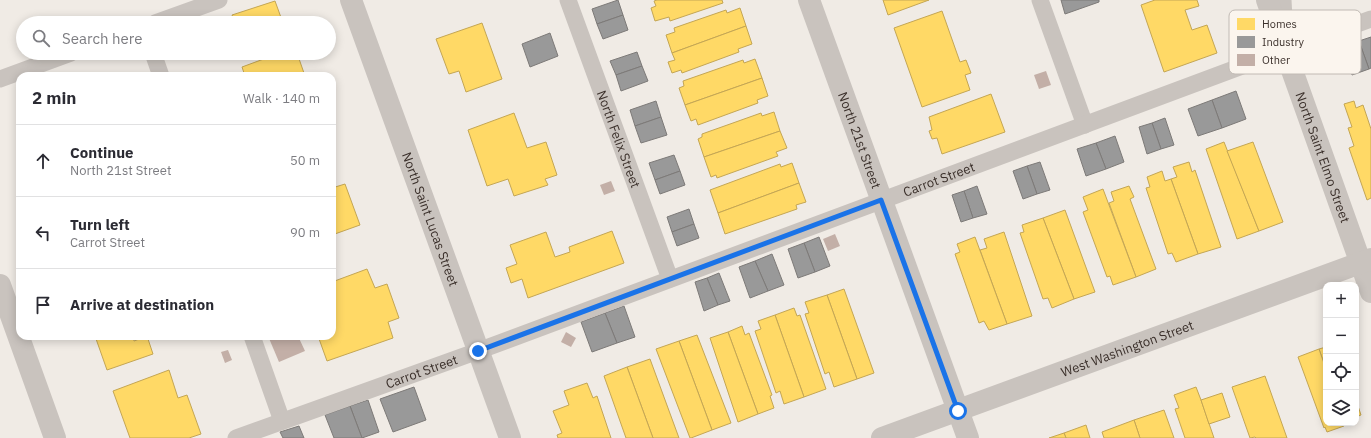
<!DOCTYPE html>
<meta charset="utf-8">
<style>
:root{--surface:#fff;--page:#f2f2f3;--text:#2b2b33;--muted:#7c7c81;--line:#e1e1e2}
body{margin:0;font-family:"IBM Plex Sans",sans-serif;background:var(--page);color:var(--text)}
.controls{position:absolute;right:12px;bottom:12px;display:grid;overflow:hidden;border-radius:8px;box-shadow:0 2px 10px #0003}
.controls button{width:36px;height:36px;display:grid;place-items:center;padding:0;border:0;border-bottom:1px solid var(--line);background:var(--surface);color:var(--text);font:20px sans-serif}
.stop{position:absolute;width:12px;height:12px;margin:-9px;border:3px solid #1a73e8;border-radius:50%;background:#fff}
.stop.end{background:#1a73e8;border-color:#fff;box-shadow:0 1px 4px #0008}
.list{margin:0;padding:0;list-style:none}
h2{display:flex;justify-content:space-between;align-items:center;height:52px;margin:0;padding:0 16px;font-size:17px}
h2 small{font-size:13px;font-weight:400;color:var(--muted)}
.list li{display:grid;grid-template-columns:26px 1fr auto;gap:12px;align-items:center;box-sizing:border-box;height:72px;padding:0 16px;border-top:1px solid var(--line)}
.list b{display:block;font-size:15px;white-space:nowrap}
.list p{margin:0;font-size:13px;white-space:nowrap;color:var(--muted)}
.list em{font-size:13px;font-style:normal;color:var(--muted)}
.icon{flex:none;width:22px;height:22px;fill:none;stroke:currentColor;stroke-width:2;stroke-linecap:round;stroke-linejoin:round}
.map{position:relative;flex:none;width:1371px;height:438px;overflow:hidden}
.search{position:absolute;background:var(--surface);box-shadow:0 2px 10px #0003;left:16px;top:16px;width:320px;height:44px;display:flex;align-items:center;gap:10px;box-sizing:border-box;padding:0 14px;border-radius:22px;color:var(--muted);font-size:15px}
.panel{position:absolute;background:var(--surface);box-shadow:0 2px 10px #0003;left:16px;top:72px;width:320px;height:268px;border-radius:12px}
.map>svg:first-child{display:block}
</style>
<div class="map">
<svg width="1371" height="438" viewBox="0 0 1371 438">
<rect width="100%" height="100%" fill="#f0ebe5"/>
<g fill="#ffd966" stroke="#c4a654">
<path d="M657 0H722L723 3 670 21 669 17 655 21 651 8 656 6 654 1Z"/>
<path d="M883 0H929L888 15Z"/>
<path d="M1155 0H1197L1199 6 1185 10 1192 30 1207 25 1217 53 1164 72 1141 5Z"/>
<path d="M275 1 283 23H235L232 15Z"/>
<path d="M740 8 746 26 672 53 666 35 675 32 674 28 726 10 727 13Z"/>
<path d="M942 11 960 62 966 60 971 73 965 75 970 90 922 107 894 28Z"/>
<path d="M482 23 502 79 466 92 459 71 449 74 436 39Z"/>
<path d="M746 26 752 44 738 49 739 52 682 73 681 70 672 73 668 62 675 60 672 53Z"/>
<path d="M280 53H297L305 76H245L242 67Z"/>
<path d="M755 59 762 78 685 105 679 88 684 86 683 81 743 60 744 63Z"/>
<path d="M762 78 768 96 757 100 758 103 698 125 696 119 691 121 685 105Z"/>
<path d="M991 94 1005 132 942 154 937 138 932 139 929 131 932 130 929 117Z"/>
<path d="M1354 101 1356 108 1363 105 1371 129V198L1367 200 1349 148 1354 146 1348 128 1352 127 1344 104Z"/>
<path d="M774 112 780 131 704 157 698 139 702 137V134L761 113 762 116Z"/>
<path d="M514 113 527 148 546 142 557 175 545 179 548 185 514 196 508 179 487 186 468 130Z"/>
<path d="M780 131 787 148 776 152 778 156 717 178 716 175 711 177 704 157Z"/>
<path d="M1224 142 1259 231 1237 239 1206 149Z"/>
<path d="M1253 142 1283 222 1259 231 1227 151Z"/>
<path d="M1189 162 1192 172 1195 170 1221 247 1198 254 1171 179 1177 177 1173 167Z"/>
<path d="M792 163 799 183 718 213 710 190 780 164 781 167Z"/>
<path d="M1162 171 1165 181 1171 179 1198 254 1176 262 1172 253 1168 254 1146 188 1150 187 1147 177Z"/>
<path d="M799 183 806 202 796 205 797 209 725 234 718 213Z"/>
<path d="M345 184 360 225 332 235V187V188Z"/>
<path d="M1129 186 1134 197 1130 199 1156 269 1136 277 1109 203 1114 201 1111 192Z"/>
<path d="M1103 189 1136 277 1113 285 1110 276 1107 277 1083 212 1088 210 1083 197Z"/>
<path d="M1065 210 1095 292 1074 299 1043 218Z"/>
<path d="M1043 218 1074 299 1052 308 1048 298 1043 299 1020 233 1024 232 1022 225Z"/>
<path d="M612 231 624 263 528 298 522 279 511 283 506 268 517 264 510 245 546 232 555 257 570 252 569 247Z"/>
<path d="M1004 232 1032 316 1007 324 980 250 987 248 984 239Z"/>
<path d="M975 237 1007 324 989 330 984 321 979 323 955 254 960 252 957 244Z"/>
<path d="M367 269 375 288 387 284 399 318 388 322 393 338 327 361 318 336H332V282Z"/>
<path d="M844 289 874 373 857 379 827 295Z"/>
<path d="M827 295 857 379 834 387 829 372 825 374 805 314 809 313 805 302Z"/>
<path d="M794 308 797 316 800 315 826 389 804 397 775 315Z"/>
<path d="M775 315 804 397 784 404 780 391 776 393 755 331 761 329 758 321Z"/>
<path d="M742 326 745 335 749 333 772 395 770 396 774 408 758 414 728 332Z"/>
<path d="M728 332 758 414 738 422 710 338Z"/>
<path d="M697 335 731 423 712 430 679 341Z"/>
<path d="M95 336H133L134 341 147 336 153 354 107 370Z"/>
<path d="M679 341 712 430 691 438H690L656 349Z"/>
<path d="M1326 347V369L1319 349Z"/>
<path d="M1319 349 1326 369V423H1343L1344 426 1327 432 1325 427 1324 428 1298 357Z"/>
<path d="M650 359 679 438H653L627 367Z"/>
<path d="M627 367 653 438H626L604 376Z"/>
<path d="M169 370 178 398 187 395 201 434 189 438H130L113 391Z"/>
<path d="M1265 376 1287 438H1256L1255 437 1250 438 1232 387Z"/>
<path d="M587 383 593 398 597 396 611 438H558L557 435 562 433 553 411 569 405 564 391Z"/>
<path d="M1196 387 1201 400 1214 438H1185L1175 409 1179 408 1174 395Z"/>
<path d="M1222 393 1230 417 1209 424 1201 400Z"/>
<path d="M1356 400 1361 415 1356 417Z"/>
<path d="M1164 410 1174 438H1140L1134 420Z"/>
<path d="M1134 420 1140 438H1104L1102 432Z"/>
<path d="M1086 425 1090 438H1066L1064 433Z"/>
<path d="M1064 433 1066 438H1049Z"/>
</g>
<g fill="#999" stroke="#7d7a78">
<path d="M618 0 623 15 597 24 592 9Z"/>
<path d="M1061 0H1099V2L1065 14Z"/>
<path d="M623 15 628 30 603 39 597 24Z"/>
<path d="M550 33 558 56 530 67 522 44Z"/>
<path d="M1371 37V68L1369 69 1359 41Z"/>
<path d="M1359 41 1369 69 1352 75 1343 47Z"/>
<path d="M637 52 642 66 616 75 610 61Z"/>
<path d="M642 66 648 81 621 91 616 75Z"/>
<path d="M1236 91 1246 119 1222 128 1212 100Z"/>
<path d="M1212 100 1222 128 1198 136 1188 109Z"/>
<path d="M656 101 661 117 635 126 630 110Z"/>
<path d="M661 117 667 135 641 143 635 126Z"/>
<path d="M1165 118 1174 145 1161 149 1152 123Z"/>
<path d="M1152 123 1161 149 1147 154 1139 127Z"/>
<path d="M1115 136 1124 162 1106 169 1096 143Z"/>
<path d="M1096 143 1106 169 1086 176 1077 149Z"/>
<path d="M674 155 680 171 655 180 649 163Z"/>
<path d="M1040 162 1050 190 1037 194 1027 166Z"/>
<path d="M1027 166 1037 194 1023 199 1013 171Z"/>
<path d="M680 171 685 185 660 194 655 180Z"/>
<path d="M977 186 987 214 973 218 964 191Z"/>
<path d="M964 191 973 218 961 222 952 195Z"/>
<path d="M689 209 694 224 672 232 667 217Z"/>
<path d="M694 224 699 238 677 246 672 232Z"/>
<path d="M819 237 830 266 815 272 804 243Z"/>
<path d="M804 243 815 272 798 278 788 249Z"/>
<path d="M772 254 784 285 768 291 755 261Z"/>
<path d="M755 261 768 291 750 298 739 267Z"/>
<path d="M719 273 730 301 718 305 707 278Z"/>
<path d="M707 278 718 305 704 311 695 282Z"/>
<path d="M624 306 635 337 617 343 605 313Z"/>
<path d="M605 313 617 343 592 352 581 322Z"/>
<path d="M414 387 426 420 393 432 380 399Z"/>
<path d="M368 400 379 432 362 438 350 406Z"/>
<path d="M350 406 362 438H334L325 415Z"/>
<path d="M299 426 304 438H283L280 432Z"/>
</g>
<g fill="#c3afa7">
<path d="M1046 71 1051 85 1039 89 1034 75Z"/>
<path d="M611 181 615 191 604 195 600 185Z"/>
<path d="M835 234 840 246 828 251 823 239Z"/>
<path d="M566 332 576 338 571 347 561 342Z"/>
<path d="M268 336H298L305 351 279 362Z"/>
<path d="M228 350 232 360 225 363 221 352Z"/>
</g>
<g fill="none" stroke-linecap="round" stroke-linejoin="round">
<g stroke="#c9c3be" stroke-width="17">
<path id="s1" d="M568 0 670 279"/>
<path d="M1040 0 1085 125"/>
<path d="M1283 0 1285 37"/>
<path d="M155 23 219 0"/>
<path d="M153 53 161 76"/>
<path d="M0 79 71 53"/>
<path d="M252 336 282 421"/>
<path id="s2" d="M236 438 478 351 1285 50 1371 19"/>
</g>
<g stroke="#c9c3be" stroke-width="22">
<path id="s3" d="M351 0 510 438"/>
<path id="s4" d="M809 0 968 438"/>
<path id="s5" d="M1267 0 1371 292"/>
<path d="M0 285 55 438"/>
<path id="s6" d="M882 438 1371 259"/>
</g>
</g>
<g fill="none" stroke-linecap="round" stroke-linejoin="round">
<path stroke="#1a73e8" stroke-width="5" d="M478 351 881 200 958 411"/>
</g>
<g text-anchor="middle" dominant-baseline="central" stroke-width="4" stroke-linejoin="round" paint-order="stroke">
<g font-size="13" fill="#3b302b" stroke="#fbf5ee">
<text stroke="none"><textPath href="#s1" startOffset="148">North Felix Street</textPath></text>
<text stroke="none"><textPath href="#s4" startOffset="149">North 21st Street</textPath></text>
<text stroke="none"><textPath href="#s5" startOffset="167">North Saint Elmo Street</textPath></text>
<text stroke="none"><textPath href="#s2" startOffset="749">Carrot Street</textPath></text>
<text stroke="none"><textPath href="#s3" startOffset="233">North Saint Lucas Street</textPath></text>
<text stroke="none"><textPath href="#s6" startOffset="261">West Washington Street</textPath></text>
<text stroke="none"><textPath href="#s2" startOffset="197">Carrot Street</textPath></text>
</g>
</g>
<rect x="1229" y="10" width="132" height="64" rx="6" fill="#fbf5ee" stroke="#c1bab4" stroke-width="1"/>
<rect x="1237" y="18" width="18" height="12" fill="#ffd966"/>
<rect x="1237" y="36" width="18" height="12" fill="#999"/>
<rect x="1237" y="54" width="18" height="12" fill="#c3afa7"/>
<g font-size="11" fill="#3b302b">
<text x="1262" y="28">Homes</text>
<text x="1262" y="46">Industry</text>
<text x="1262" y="64">Other</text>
</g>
</svg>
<div class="controls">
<button>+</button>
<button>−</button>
<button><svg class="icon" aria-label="locate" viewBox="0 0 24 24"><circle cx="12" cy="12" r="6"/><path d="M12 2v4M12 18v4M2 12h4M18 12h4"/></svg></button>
<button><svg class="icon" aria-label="layers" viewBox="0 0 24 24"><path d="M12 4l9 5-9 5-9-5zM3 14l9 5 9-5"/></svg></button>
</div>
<div class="stop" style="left:958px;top:411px"></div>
<div class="stop end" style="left:478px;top:351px"></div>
<div class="search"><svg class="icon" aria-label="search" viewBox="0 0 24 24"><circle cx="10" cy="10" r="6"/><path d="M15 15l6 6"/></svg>Search here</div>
<section class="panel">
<h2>2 min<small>Walk · 140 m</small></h2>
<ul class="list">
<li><svg class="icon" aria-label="ahead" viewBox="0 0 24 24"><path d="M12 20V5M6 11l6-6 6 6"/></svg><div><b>Continue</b><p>North 21st Street</p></div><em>50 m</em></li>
<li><svg class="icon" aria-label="left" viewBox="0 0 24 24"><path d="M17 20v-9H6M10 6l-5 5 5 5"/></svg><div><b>Turn left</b><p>Carrot Street</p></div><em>90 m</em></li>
<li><svg class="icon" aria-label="arrive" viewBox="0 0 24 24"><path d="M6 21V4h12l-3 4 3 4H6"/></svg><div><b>Arrive at destination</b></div></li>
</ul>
</section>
</div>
